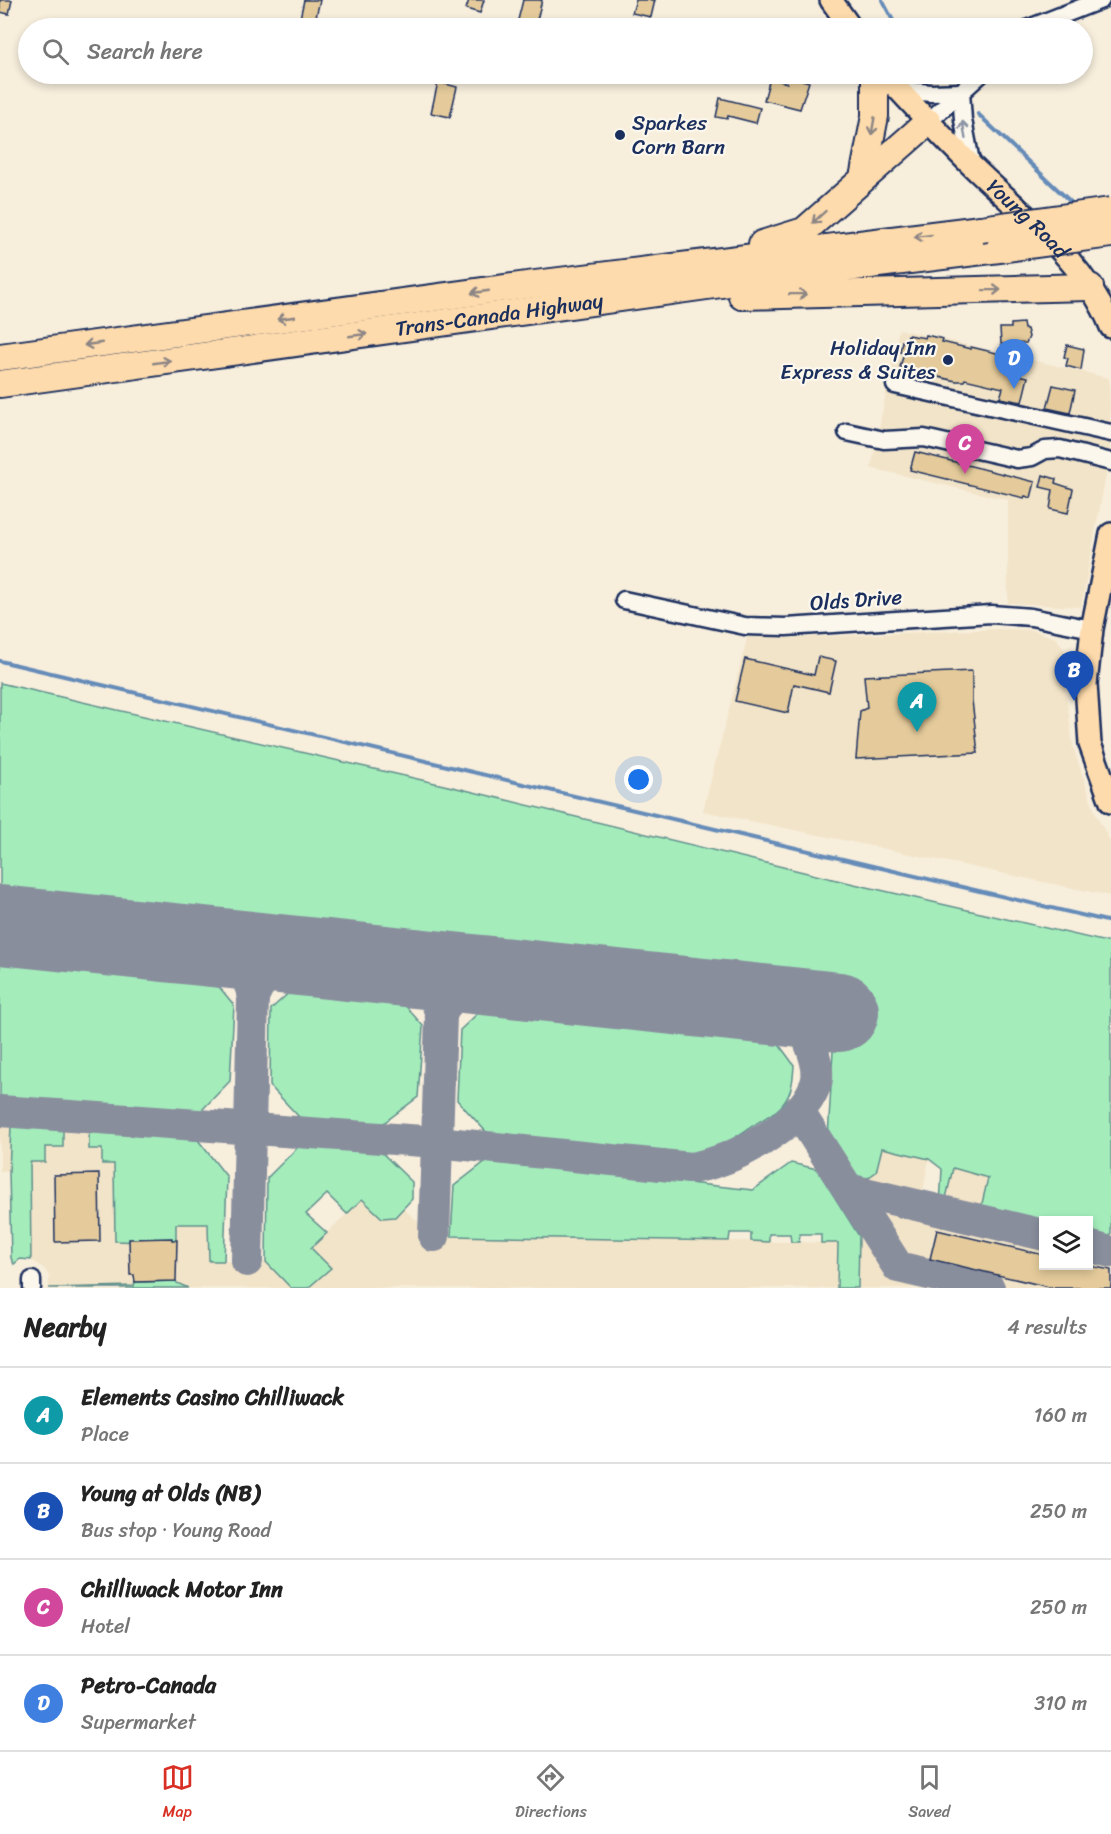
<!DOCTYPE html>
<meta charset="utf-8">
<style>
:root{--surface:#fff;--page:#f6f6f6;--text:#222;--muted:#767676;--line:#e0e0e0;--accent:#d93025}
body{margin:0;font-family:Sriracha,sans-serif;background:var(--page);color:var(--text)}
.controls{position:absolute;right:18px;bottom:18px;display:grid;overflow:hidden;border-radius:0px;box-shadow:0 3px 9px #0003}
.controls button{width:54px;height:54px;display:grid;place-items:center;padding:0;border:0;border-bottom:2px solid var(--line);background:var(--surface);color:var(--text);font:30px sans-serif}
.you{position:absolute;left:639px;top:780px;width:21px;height:21px;margin:-15px;border:4px solid #fff;border-radius:50%;background:#1a73e8;box-shadow:0 0 0 9px #1a73e833}
.badge{display:grid;place-items:center;width:39px;height:39px;border-radius:50%;background:var(--accent);color:#fff;font-size:20px;font-weight:700}
.pin{position:absolute;translate:-50% -50px;filter:drop-shadow(0 2px 3px #0008)}
.pin::after{content:'';position:absolute;top:32px;width:21px;height:18px;background:inherit;clip-path:polygon(0 0,100% 0,50% 100%)}
.list{margin:0;padding:0;list-style:none}
h2{display:flex;justify-content:space-between;align-items:center;height:78px;margin:0;padding:0 24px;font-size:26px}
h2 small{font-size:20px;font-weight:400;color:var(--muted)}
.list li{display:grid;grid-template-columns:39px 1fr auto;gap:18px;align-items:center;box-sizing:border-box;height:96px;padding:0 24px;border-top:2px solid var(--line)}
.list b{display:block;font-size:22px;white-space:nowrap}
.list p{margin:0;font-size:20px;white-space:nowrap;color:var(--muted)}
.list em{font-size:20px;font-style:normal;color:var(--muted)}
.icon{flex:none;width:33px;height:33px;fill:none;stroke:currentColor;stroke-width:2;stroke-linecap:round;stroke-linejoin:round}
.map{position:relative;flex:none;width:1111px;height:1288px;overflow:hidden}
.search{position:absolute;background:var(--surface);box-shadow:0 3px 9px #0003;left:18px;right:18px;top:18px;height:66px;display:flex;align-items:center;gap:15px;box-sizing:border-box;padding:0 21px;border-radius:33px;color:var(--muted);font-size:22px}
.sheet{height:462px;background:var(--surface)}
nav{display:flex;justify-content:space-around;align-items:center;box-sizing:border-box;height:84px;border-top:2px solid var(--line);background:var(--surface);font-size:16px;color:var(--muted)}
nav a{display:grid;justify-items:center;gap:3px}
nav .on{color:var(--accent)}
.map>svg:first-child{display:block}
</style>
<div class="map">
<svg width="1111" height="1288" viewBox="0 0 1111 1288">
<rect width="100%" height="100%" fill="#f7eedc"/>
<filter id="ink" filterUnits="userSpaceOnUse"><feTurbulence type="fractalNoise" baseFrequency=".0167" numOctaves="2"/><feDisplacementMap in="SourceGraphic" scale="12" xChannelSelector="R" yChannelSelector="G"/><feConvolveMatrix kernelMatrix="1 2 1 2 8 2 1 2 1" color-interpolation-filters="sRGB"/></filter>
<g filter="url(#ink)">
<g fill="#f2e4c8">
<path d="M899 329 1109 378 1111 438 1108 464 1081 607 1008 603V500L871 468Z"/>
<path d="M997 629 1032 630 1056 638 1066 652 1065 686 1073 747 1096 815 1111 843V896L703 811 748 635 788 638Z"/>
<path d="M0 1111 12 1112 9 1172 0 1171Z"/>
<path d="M63 1129 89 1130V1149H102L114 1164 115 1241H134L135 1286 49 1288V1276L45 1269 31 1260 30 1162 45 1161V1147H63Z"/>
<path d="M881 1148 929 1159 921 1201 944 1207 953 1168 988 1177 979 1216 1043 1232 1044 1266H1088L1089 1243 1111 1248V1288H858L859 1184 876 1172Z"/>
<path d="M362 1199 395 1217 404 1209 434 1236 838 1243 837 1288H308L331 1268 311 1248Z"/>
<path d="M176 1224H208L209 1261 266 1262 291 1288H188L176 1283Z"/>
</g>
<g fill="#a4edbb" stroke="#608e8c" stroke-width="1.5">
<path d="M0 683 461 789 828 878 1111 943V1248L1089 1243 1088 1220H1044L1043 1232 979 1216 988 1178 953 1168 944 1207 940 1206 942 1169 929 1159 882 1148 876 1172 859 1184 828 1138 833 1051 838 1033 843 995 0 908Z"/>
<path d="M0 945 202 966 234 1005 230 1081 200 1112 0 1100Z"/>
<path d="M304 979 390 988 423 1026 418 1097 381 1125 300 1118 270 1086 271 1009Z"/>
<path d="M493 999 766 1027 794 1065C793 1084 791 1099 776 1111L714 1151 700 1156 680 1157 490 1136 457 1100 460 1030Z"/>
<path d="M11 1126 63 1129V1147H45V1162H30L31 1260 20 1259 14 1264 11 1258 9 1172Z"/>
<path d="M89 1130 198 1140 227 1177 224 1261H209L208 1224H176V1243L115 1241 114 1164H102V1149H89Z"/>
<path d="M299 1146 381 1152 412 1182V1199L395 1217 382 1218 362 1199 347 1214 327 1194 306 1214 327 1233 311 1248 331 1268 308 1288H291L266 1262 267 1178Z"/>
<path d="M486 1161 753 1190 791 1163 817 1169 859 1236 858 1288H837L838 1243H821V1234H800L799 1242H791L790 1234H769V1242L751 1241V1233H730L729 1241 451 1236 454 1186Z"/>
<path d="M176 1281 177 1283 188 1288H49L134 1286 135 1282Z"/>
</g>
<g fill="none" stroke-linecap="round" stroke-linejoin="round">
<g stroke="#658bb8" stroke-width="4">
<path d="M882 0 897 28"/>
<path d="M978 114 1075 206"/>
<path d="M0 661 1111 922"/>
</g>
<g stroke="#898e9d" stroke-width="32">
<path d="M208 947C230 958 249 971 253 997L247 1261"/>
<path d="M400 967C425 980 433 988 441 1015L434 1236"/>
<path d="M253 997C265 969 280 964 308 957"/>
<path d="M441 1015C450 995 462 981 484 975"/>
<path d="M0 1111 437 1142 691 1168C733 1161 799 1127 815 1086 820 1075 816 1060 812 1049 805 1026 789 1015 768 1005"/>
<path d="M798 1111 898 1267 989 1288"/>
<path d="M848 1189 1044 1235"/>
<path d="M1088 1246 1111 1252"/>
</g>
<path stroke="#898e9d" stroke-width="80" d="M0 925 839 1012"/>
</g>
<g fill="#e5cb9b" stroke="#1b2f5e" stroke-width="1.5">
<path d="M0 0H12L9 14 0 12Z"/>
<path d="M304 0H320L315 21 300 18Z"/>
<path d="M469 0H484L480 13 466 9Z"/>
<path d="M523 0H542L535 28H516Z"/>
<path d="M636 0H655L651 17 632 13Z"/>
<path d="M788 76 809 82 800 109 764 100 770 78 787 83Z"/>
<path d="M438 82 457 87 450 117 431 113Z"/>
<path d="M720 98 760 108 756 123 728 116 727 119 716 117Z"/>
<path d="M1023 323 1024 329H1027L1029 337 1026 343 1001 344 1000 328H1011V324Z"/>
<path d="M908 335 925 338 926 335 943 339 942 342 971 349V347L1022 359 1018 375 1028 377 1022 402 1000 398 1003 388 965 379 964 381H956L934 376 933 379 916 375 917 372 900 367 904 353 900 352 902 341 906 342Z"/>
<path d="M1067 345 1084 349 1081 370 1066 366 1068 358 1064 357Z"/>
<path d="M1053 385 1075 390 1070 413 1047 408Z"/>
<path d="M915 452 1035 482 1031 498 1025 496 1024 498 910 470Z"/>
<path d="M1043 475 1056 479 1055 483 1073 489 1068 513 1050 509 1053 490 1040 487Z"/>
<path d="M818 657 836 661 829 692 794 684 788 713 735 701 745 659 814 675Z"/>
<path d="M972 671V700L978 753 856 759 860 711 867 708 864 676Z"/>
<path d="M99 1174 100 1241 55 1242 54 1175Z"/>
<path d="M937 1230 1044 1255V1266H1090L1111 1270V1288H1053L930 1259Z"/>
<path d="M172 1238V1240H177L176 1281 135 1282 134 1275H130L129 1239Z"/>
</g>
<g fill="none" stroke-linecap="round" stroke-linejoin="round">
<g stroke="#1b2f5e" stroke-width="21">
<g id="minor">
<path d="M1029 28 1101 0"/>
<path d="M899 90 931 93 961 92"/>
<path d="M961 92 963 120 972 167"/>
<path d="M928 122 981 74"/>
<path d="M895 385 1111 433"/>
<path d="M847 432 884 440 924 438 1017 459 1032 457 1045 450 1060 449 1111 462"/>
<path d="M624 600 745 626 786 627 991 614 1031 617 1092 629"/>
<path d="M32 1280V1288"/>
</g>
</g>
<g stroke="#1b2f5e" stroke-width="26">
<g id="major">
<path d="M831 0 851 28"/>
<path id="s1" d="M884 74C913 105 942 137 972 166 1022 215 1085 260 1111 327"/>
<path d="M1111 534 1092 629 1086 684 1090 744 1111 802"/>
</g>
</g>
<g stroke="#1b2f5e" stroke-width="30">
<g id="highway">
<path d="M863 178 875 116V74"/>
<path d="M762 244 804 231 928 122"/>
<path d="M742 296 1090 287"/>
<path d="M0 357 527 285 981 229"/>
<path id="s2" d="M0 384 757 279 999 249"/>
</g>
</g>
<use href="#minor" stroke="#fbf7ec" stroke-width="16"/>
<use href="#major" stroke="#fedbac" stroke-width="21"/>
<use href="#highway" stroke="#fedbac" stroke-width="26"/>
<g stroke="#1b2f5e" stroke-width="30" stroke-linecap="butt">
<g id="highway-bridge">
<path d="M981 229 1111 211"/>
<path d="M999 249 1111 234"/>
</g>
</g>
<use href="#highway-bridge" stroke="#fedbac" stroke-width="26"/>
</g>
<defs><path id="oneway-shaft" d="M-6 0H5M1.5-3L5.5 0L1.5 3" fill="none" stroke-width="1.6" stroke-linecap="round" stroke-linejoin="round" transform="scale(1.5)"/></defs>
<g stroke="#8c8585">
<use href="#oneway-shaft" transform="translate(873 126) rotate(100)"/>
<use href="#oneway-shaft" transform="translate(819 217) rotate(138)"/>
<use href="#oneway-shaft" transform="translate(923 236) rotate(173)"/>
<use href="#oneway-shaft" transform="translate(992 290) rotate(-1)"/>
<use href="#oneway-shaft" transform="translate(480 292) rotate(172)"/>
<use href="#oneway-shaft" transform="translate(798 294) rotate(-1)"/>
<use href="#oneway-shaft" transform="translate(286 318) rotate(172)"/>
<use href="#oneway-shaft" transform="translate(358 335) rotate(-8)"/>
<use href="#oneway-shaft" transform="translate(93 344) rotate(172)"/>
<use href="#oneway-shaft" transform="translate(162 362) rotate(-8)"/>
</g>
<use stroke="#8b93a5" href="#oneway-shaft" transform="translate(964 130) rotate(-99)"/>
</g>
<g fill="#1b2f5e" stroke="#fbf7ec" stroke-width="2">
<circle cx="620" cy="135" r="6"/>
<circle cx="948" cy="360" r="6"/>
</g>
<g text-anchor="middle" dominant-baseline="central" stroke-width="4.5" stroke-linejoin="round" paint-order="stroke">
<g font-size="21" fill="#1b2f5e" stroke="#fbf7ec" text-anchor="start">
<text x="632" y="123">Sparkes<tspan x="632" dy="24">Corn Barn</tspan></text>
<text x="936" y="348" text-anchor="end">Holiday Inn<tspan x="936" dy="24">Express &amp; Suites</tspan></text>
</g>
<g font-size="21" fill="#1b2f5e" stroke="#fbf7ec">
<text stroke="none"><textPath href="#s1" startOffset="204">Young Road</textPath></text>
<text stroke="none"><textPath href="#s2" startOffset="504">Trans-Canada Highway</textPath></text>
<text transform="translate(856 600) rotate(-4)">Olds Drive</text>
</g>
</g>
</svg>
<div class="controls">
<button><svg class="icon" aria-label="layers" viewBox="0 0 24 24"><path d="M12 4l9 5-9 5-9-5zM3 14l9 5 9-5"/></svg></button>
</div>
<div class="you"></div>
<div class="pin badge" style="left:917px;top:732px;background:#0f9aa8">A</div>
<div class="pin badge" style="left:1074px;top:701px;background:#1a4fb4">B</div>
<div class="pin badge" style="left:965px;top:474px;background:#d1479c">C</div>
<div class="pin badge" style="left:1014px;top:389px;background:#3f7fe0">D</div>
<div class="search"><svg class="icon" aria-label="search" viewBox="0 0 24 24"><circle cx="10" cy="10" r="6"/><path d="M15 15l6 6"/></svg>Search here</div>
</div>
<section class="sheet">
<h2>Nearby<small>4 results</small></h2>
<ul class="list">
<li><span class="badge" style="background:#0f9aa8">A</span><div><b>Elements Casino Chilliwack</b><p>Place</p></div><em>160 m</em></li>
<li><span class="badge" style="background:#1a4fb4">B</span><div><b>Young at Olds (NB)</b><p>Bus stop · Young Road</p></div><em>250 m</em></li>
<li><span class="badge" style="background:#d1479c">C</span><div><b>Chilliwack Motor Inn</b><p>Hotel</p></div><em>250 m</em></li>
<li><span class="badge" style="background:#3f7fe0">D</span><div><b>Petro-Canada</b><p>Supermarket</p></div><em>310 m</em></li>
</ul>
</section>
<nav>
<a class="on"><svg class="icon" aria-label="map" viewBox="0 0 24 24"><path d="M3 6l6-2 6 2 6-2v14l-6 2-6-2-6 2zM9 4v14M15 6v14"/></svg>Map</a>
<a><svg class="icon" aria-label="directions" viewBox="0 0 24 24"><path d="M12 3l9 9-9 9-9-9zM9 14v-3h6M13 9l2 2-2 2"/></svg>Directions</a>
<a><svg class="icon" aria-label="saved" viewBox="0 0 24 24"><path d="M7 4h10v16l-5-4-5 4z"/></svg>Saved</a>
</nav>
